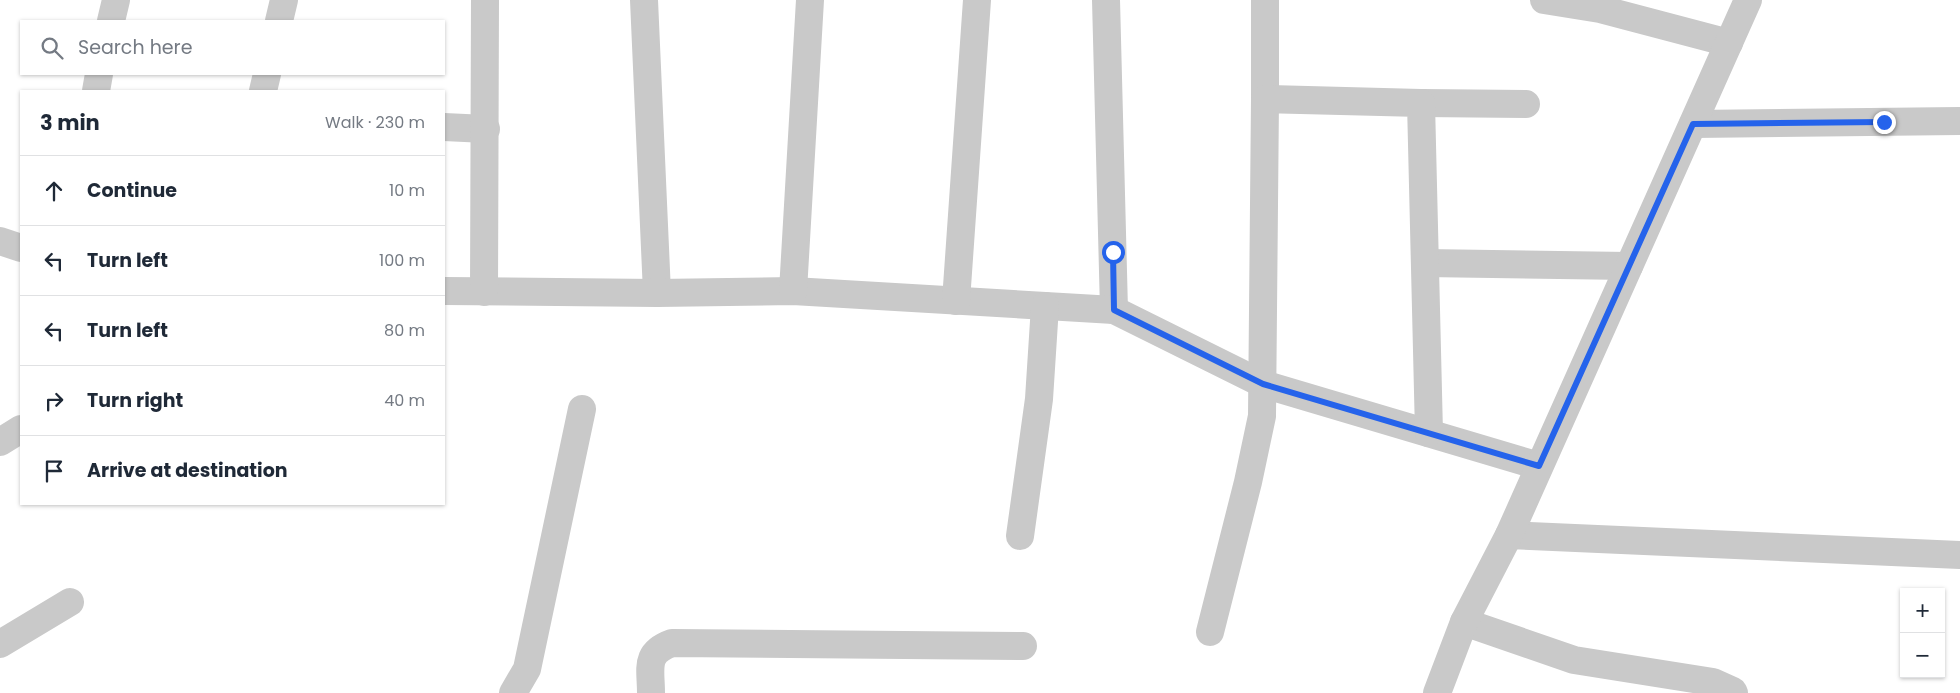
<!DOCTYPE html>
<meta charset="utf-8">
<style>
:root{--surface:#fff;--page:#f6f6f7;--text:#1f2937;--muted:#747a83;--line:#e0e1e3}
body{margin:0;font-family:Poppins,sans-serif;background:var(--page);color:var(--text)}
.controls{position:absolute;right:15px;bottom:15px;display:grid;overflow:hidden;border-radius:0px;box-shadow:0 1px 4px #0004}
.controls button{width:45px;height:45px;display:grid;place-items:center;padding:0;border:0;border-bottom:1px solid var(--line);background:var(--surface);color:var(--text);font:25px sans-serif}
.stop{position:absolute;width:15px;height:15px;margin:-11px;border:4px solid #2563eb;border-radius:50%;background:#fff}
.stop.end{background:#2563eb;border-color:#fff;box-shadow:0 1px 5px #0008}
.list{margin:0;padding:0;list-style:none}
h2{display:flex;justify-content:space-between;align-items:center;height:65px;margin:0;padding:0 20px;font-size:21px}
h2 small{font-size:16px;font-weight:400;color:var(--muted)}
.list li{display:grid;grid-template-columns:32px 1fr auto;gap:15px;align-items:center;box-sizing:border-box;height:70px;padding:0 20px;border-top:1px solid var(--line)}
.list b{display:block;font-size:19px;white-space:nowrap}
.list em{font-size:16px;font-style:normal;color:var(--muted)}
.icon{flex:none;width:28px;height:28px;fill:none;stroke:currentColor;stroke-width:2;stroke-linecap:round;stroke-linejoin:round}
.map{position:relative;flex:none;width:1960px;height:693px;overflow:hidden}
.search{position:absolute;background:var(--surface);box-shadow:0 1px 4px #0004;left:20px;top:20px;width:425px;height:55px;display:flex;align-items:center;gap:12px;box-sizing:border-box;padding:0 18px;border-radius:0px;color:var(--muted);font-size:19px}
.panel{position:absolute;background:var(--surface);box-shadow:0 1px 4px #0004;left:20px;top:90px;width:425px;height:415px;border-radius:0px}
.map>svg:first-child{display:block}
</style>
<div class="map">
<svg width="1960" height="693" viewBox="0 0 1960 693">
<rect width="100%" height="100%" fill="#fff"/>
<g fill="none" stroke-linecap="round" stroke-linejoin="round">
<g stroke="#c9c9c9" stroke-width="28">
<path d="M644 0 657 293"/>
<path d="M1106 0 1114 310"/>
<path d="M1265 0V99"/>
<path d="M1544 0 1600 9 1729 43"/>
<path d="M111 21 116 0"/>
<path d="M279 21 284 0"/>
<path d="M96 91 99 74"/>
<path d="M263 91 267 74"/>
<path d="M1421 103 1526 104"/>
<path d="M1693 124 1960 121"/>
<path d="M444 127 486 129"/>
<path d="M0 241 21 248"/>
<path d="M1425 263 1629 266"/>
<path d="M444 291 657 293 793 291 1114 310 1263 384 1539 466"/>
<path d="M793 291 810 0"/>
<path d="M484 292 485 0"/>
<path d="M956 301 977 0"/>
<path d="M0 442 21 429"/>
<path d="M1509 535 1960 555"/>
<path d="M1020 536 1039 399 1045 306"/>
<path d="M1464 622 1574 660 1713 682 1733 691 1734 693"/>
<path d="M1210 632 1248 482 1262 416 1265 99 1421 103 1429 433"/>
<path d="M0 644 70 602"/>
<path d="M513 693 527 669 582 409"/>
<path d="M651 693C651 668 644 653 672 643L1023 646"/>
<path d="M1437 693 1464 622 1509 535 1748 0"/>
</g>
</g>
<g fill="none" stroke-linecap="round" stroke-linejoin="round">
<path stroke="#2563eb" stroke-width="6" d="M1113 252 1114 310 1263 384 1539 466 1693 124 1884 122"/>
</g>
</svg>
<div class="controls">
<button>+</button>
<button>−</button>
</div>
<div class="stop" style="left:1113px;top:252px"></div>
<div class="stop end" style="left:1884px;top:122px"></div>
<div class="search"><svg class="icon" aria-label="search" viewBox="0 0 24 24"><circle cx="10" cy="10" r="6"/><path d="M15 15l6 6"/></svg>Search here</div>
<section class="panel">
<h2>3 min<small>Walk · 230 m</small></h2>
<ul class="list">
<li><svg class="icon" aria-label="ahead" viewBox="0 0 24 24"><path d="M12 20V5M6 11l6-6 6 6"/></svg><div><b>Continue</b></div><em>10 m</em></li>
<li><svg class="icon" aria-label="left" viewBox="0 0 24 24"><path d="M17 20v-9H6M10 6l-5 5 5 5"/></svg><div><b>Turn left</b></div><em>100 m</em></li>
<li><svg class="icon" aria-label="left" viewBox="0 0 24 24"><path d="M17 20v-9H6M10 6l-5 5 5 5"/></svg><div><b>Turn left</b></div><em>80 m</em></li>
<li><svg class="icon" aria-label="right" viewBox="0 0 24 24"><path d="M7 20v-9h11M14 6l5 5-5 5"/></svg><div><b>Turn right</b></div><em>40 m</em></li>
<li><svg class="icon" aria-label="arrive" viewBox="0 0 24 24"><path d="M6 21V4h12l-3 4 3 4H6"/></svg><div><b>Arrive at destination</b></div></li>
</ul>
</section>
</div>
